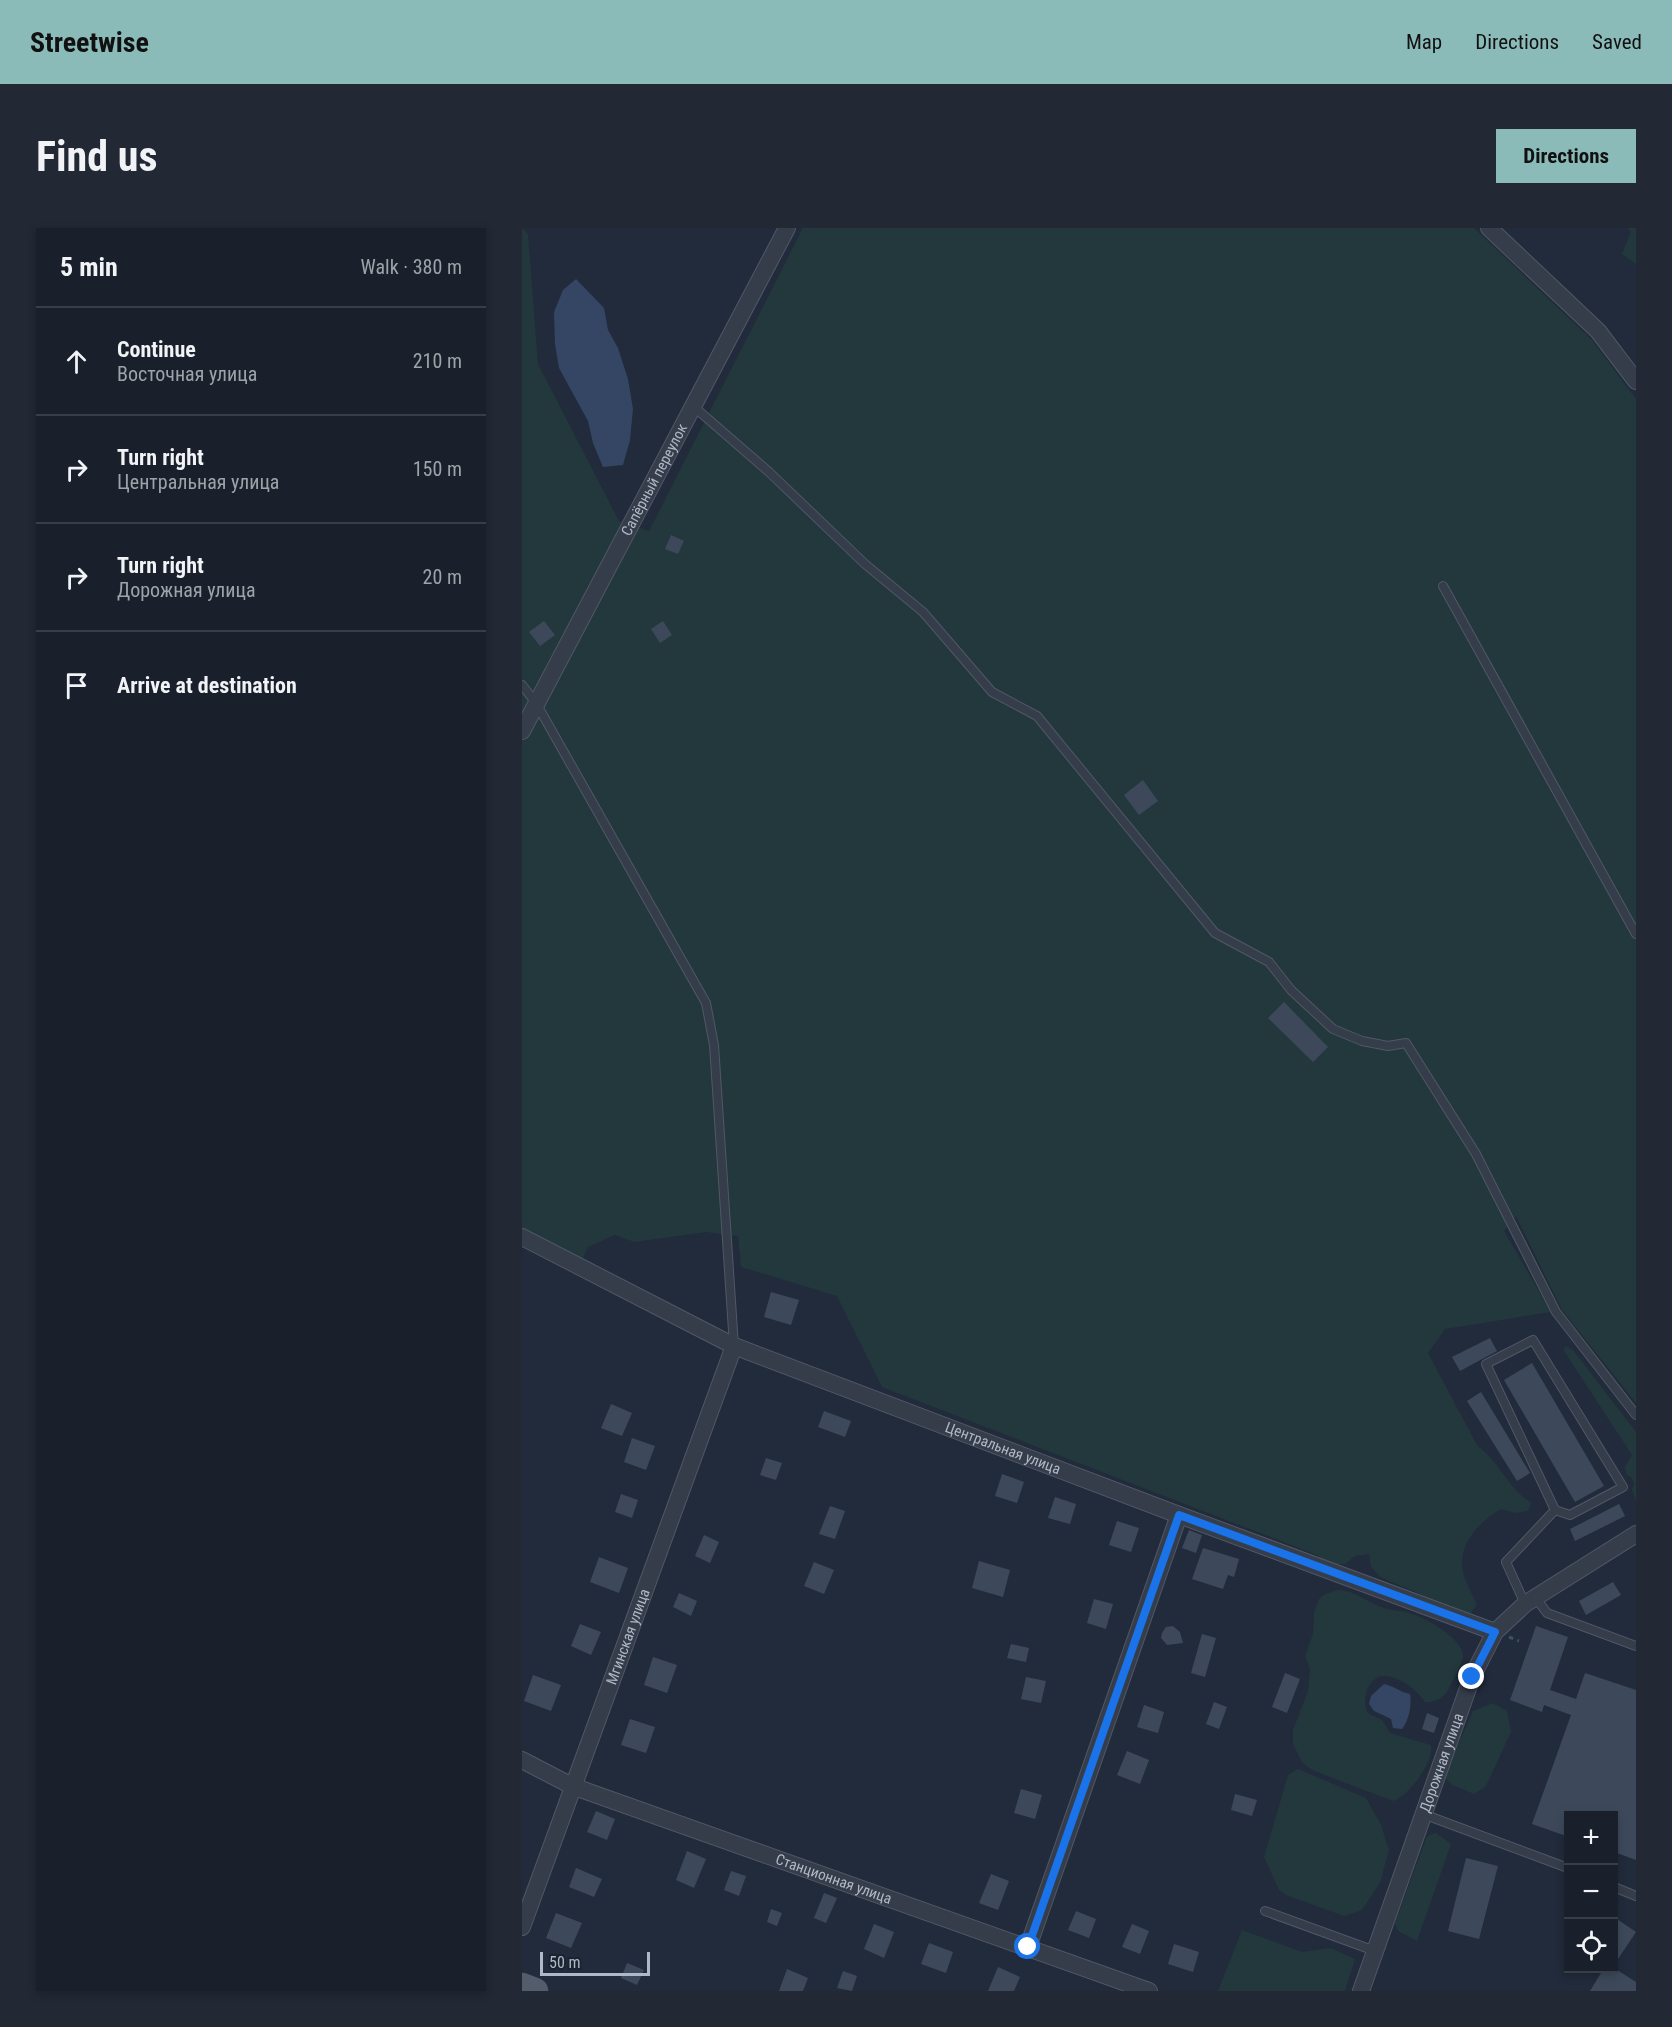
<!DOCTYPE html>
<meta charset="utf-8">
<style>
:root{--surface:#19202c;--page:#222834;--text:#f1f3f6;--muted:#9fa3a9;--line:#373e48;--accent:#8bbbb9}
body{margin:0;font-family:"Roboto Condensed",sans-serif;background:var(--page);color:var(--text)}
.controls{position:absolute;right:18px;bottom:18px;display:grid;overflow:hidden;border-radius:0px;box-shadow:0 3px 9px #0003}
.controls button{width:54px;height:54px;display:grid;place-items:center;padding:0;border:0;border-bottom:2px solid var(--line);background:var(--surface);color:var(--text);font:30px sans-serif}
.scale{position:absolute;left:18px;bottom:15px;width:110px;box-sizing:border-box;padding-left:6px;border:3px solid #b0b8c7;border-top:0;font-size:16px;line-height:21px;white-space:nowrap;color:#b0b8c7;-webkit-text-stroke:4px #1a2330;paint-order:stroke}
.stop{position:absolute;width:18px;height:18px;margin:-14px;border:4px solid #1a73e8;border-radius:50%;background:#fff}
.stop.end{background:#1a73e8;border-color:#fff;box-shadow:0 2px 6px #0008}
.list{margin:0;padding:0;list-style:none}
h2{display:flex;justify-content:space-between;align-items:center;height:78px;margin:0;padding:0 24px;font-size:26px}
h2 small{font-size:20px;font-weight:400;color:var(--muted)}
.list li{display:grid;grid-template-columns:39px 1fr auto;gap:18px;align-items:center;box-sizing:border-box;height:108px;padding:0 24px;border-top:2px solid var(--line)}
.list b{display:block;font-size:22px;white-space:nowrap}
.list p{margin:0;font-size:20px;white-space:nowrap;color:var(--muted)}
.list em{font-size:20px;font-style:normal;color:var(--muted)}
.icon{flex:none;width:33px;height:33px;fill:none;stroke:currentColor;stroke-width:2;stroke-linecap:round;stroke-linejoin:round}
.map{position:relative;flex:none;width:1114px;height:1763px;overflow:hidden;border-radius:0px}
header{display:flex;align-items:center;gap:36px;box-sizing:border-box;height:84px;padding:0 30px;background:var(--accent);color:#111}
header strong{font-size:28px}
nav{display:flex;gap:33px;margin-inline-start:auto;font-size:21px}
.intro{display:flex;align-items:center;justify-content:space-between;box-sizing:border-box;height:144px;padding:0 36px}
h1{margin:0;font-size:42px}
.button{padding:15px 27px;border-radius:0px;background:var(--accent);color:#111;font-size:21px;font-weight:700}
main{display:flex;gap:36px;padding:0 36px}
aside{flex:1;background:var(--surface);border-radius:0px;box-shadow:0 3px 9px #0003}
.map>svg:first-child{display:block}
</style>
<header>
<strong>Streetwise</strong>
<nav><a>Map</a><a>Directions</a><a>Saved</a></nav>
</header>
<div class="intro"><h1>Find us</h1><a class="button">Directions</a></div>
<main>
<aside>
<h2>5 min<small>Walk · 380 m</small></h2>
<ul class="list">
<li><svg class="icon" aria-label="ahead" viewBox="0 0 24 24"><path d="M12 20V5M6 11l6-6 6 6"/></svg><div><b>Continue</b><p>Восточная улица</p></div><em>210 m</em></li>
<li><svg class="icon" aria-label="right" viewBox="0 0 24 24"><path d="M7 20v-9h11M14 6l5 5-5 5"/></svg><div><b>Turn right</b><p>Центральная улица</p></div><em>150 m</em></li>
<li><svg class="icon" aria-label="right" viewBox="0 0 24 24"><path d="M7 20v-9h11M14 6l5 5-5 5"/></svg><div><b>Turn right</b><p>Дорожная улица</p></div><em>20 m</em></li>
<li><svg class="icon" aria-label="arrive" viewBox="0 0 24 24"><path d="M6 21V4h12l-3 4 3 4H6"/></svg><div><b>Arrive at destination</b></div></li>
</ul>
</aside>
<div class="map">
<svg width="1114" height="1763" viewBox="0 0 1114 1763">
<rect width="100%" height="100%" fill="#212b3b"/>
<g fill="#23383c">
<path d="M0 0 6 6 16 136 97 293 127 303 281 0H952L1070 112 1114 171V1175L1040 1082 994 988 982 1003 1029 1084 923 1101 906 1125 955 1217C976 1233 987 1261 1009 1275L1006 1283 993 1285 979 1281C960 1292 939 1312 940 1337 941 1350 949 1364 955 1376L947 1388 922 1380 896 1365 858 1349 849 1339 847 1326 833 1328 823 1336 809 1337 795 1327 360 1159 315 1068 219 1039 216 1008 184 1004 112 1014 93 1007 66 1019 59 1035 0 1003Z"/>
<path d="M1106 0H1114V36L1100 26 1109 4Z"/>
<path d="M1043 1118 1051 1122 1114 1204V1273L1110 1262 1112 1256 1110 1250 1104 1246 1103 1239 1110 1227 1042 1123Z"/>
<path d="M816 1362C832 1362 845 1374 859 1379 869 1383 880 1382 890 1386 904 1390 943 1412 941 1429 939 1438 932 1450 928 1458 924 1469 914 1475 903 1474 894 1461 881 1451 865 1448 845 1446 838 1474 847 1486L860 1492 868 1505 909 1517C912 1534 886 1569 871 1573L790 1542 780 1534 771 1516V1502L786 1463 788 1441 783 1428 791 1406 792 1384 797 1371 803 1366Z"/>
<path d="M971 1475 985 1483 989 1504 964 1558 952 1566 930 1557 922 1549 951 1483Z"/>
<path d="M776 1541 844 1570 859 1597 867 1622 858 1655 840 1682 822 1688 764 1667 757 1662 742 1629 766 1547Z"/>
<path d="M914 1605 929 1616 895 1713 876 1703 873 1695 905 1608Z"/>
<path d="M720 1702 780 1724 809 1720 833 1731 823 1763H696Z"/>
</g>
<g fill="#344663">
<path d="M54 51 82 80 86 102 96 120 106 151 111 181 108 212 101 237 81 239 71 215 66 193 37 140 33 116 32 84 41 62Z"/>
<path d="M862 1456C872 1458 878 1464 888 1466 890 1476 887 1493 880 1501L871 1500 869 1491 852 1483 847 1476 849 1468Z"/>
</g>
<g fill="#3d495b">
<path d="M149 307 162 313 156 326 143 321Z"/>
<path d="M22 393 33 407 18 418 7 404Z"/>
<path d="M141 393 150 407 138 415 129 401Z"/>
<path d="M621 552 636 573 617 587 602 567Z"/>
<path d="M762 774 806 819 791 834 746 790Z"/>
<path d="M249 1064 277 1072 269 1097 242 1089Z"/>
<path d="M968 1110 975 1123 938 1143 930 1129Z"/>
<path d="M1010 1135 1082 1258 1053 1274 982 1152Z"/>
<path d="M959 1164 1008 1245 995 1253 945 1173Z"/>
<path d="M89 1176 110 1185 100 1208 79 1200Z"/>
<path d="M302 1183 329 1193 323 1209 296 1199Z"/>
<path d="M110 1210 133 1218 124 1242 102 1234Z"/>
<path d="M244 1230 260 1235 254 1252 238 1247Z"/>
<path d="M480 1246 502 1254 495 1275 473 1268Z"/>
<path d="M99 1266 116 1272 110 1290 93 1284Z"/>
<path d="M533 1269 554 1276 548 1296 526 1290Z"/>
<path d="M1097 1276 1103 1288 1053 1313 1048 1301Z"/>
<path d="M308 1278 323 1283 313 1311 297 1306Z"/>
<path d="M595 1293 617 1300 609 1324 587 1317Z"/>
<path d="M667 1302 680 1307 674 1325 660 1320Z"/>
<path d="M182 1307 197 1314 188 1335 173 1328Z"/>
<path d="M681 1320 717 1331 712 1349 706 1347 701 1361 670 1351Z"/>
<path d="M77 1329 106 1340 97 1365 68 1354Z"/>
<path d="M457 1333 488 1342 481 1369 450 1360Z"/>
<path d="M292 1334 312 1342 302 1366 282 1358Z"/>
<path d="M1091 1354 1099 1367 1064 1387 1057 1373Z"/>
<path d="M157 1365 175 1373 169 1388 151 1379Z"/>
<path d="M572 1371 591 1376 584 1401 565 1395Z"/>
<path d="M58 1396 79 1404 69 1427 49 1418Z"/>
<path d="M651 1398 658 1404 661 1415 645 1417 639 1410 640 1405 644 1399Z"/>
<path d="M1014 1398 1046 1409 1028 1462 1054 1471 1063 1445 1114 1462V1632L1092 1624V1587H1047V1609L1010 1596 1049 1487 1022 1477 1020 1484 988 1472Z"/>
<path d="M680 1406 694 1410 683 1449 669 1445Z"/>
<path d="M489 1416 507 1420 504 1434 485 1430Z"/>
<path d="M131 1429 155 1437 145 1465 122 1457Z"/>
<path d="M763 1445 778 1451 765 1485 750 1479Z"/>
<path d="M11 1447 39 1457 29 1483 2 1473Z"/>
<path d="M504 1449 524 1453 519 1475 499 1471Z"/>
<path d="M692 1474 705 1479 697 1501 684 1496Z"/>
<path d="M622 1477 642 1484 636 1505 615 1499Z"/>
<path d="M905 1485 917 1490 912 1505 900 1501Z"/>
<path d="M108 1491 133 1499 124 1525 99 1517Z"/>
<path d="M605 1523 627 1532 618 1556 595 1547Z"/>
<path d="M499 1561 520 1567 513 1591 492 1585Z"/>
<path d="M713 1566 735 1572 730 1588 709 1582Z"/>
<path d="M74 1583 93 1591 85 1612 65 1604Z"/>
<path d="M165 1623 184 1631 172 1660 154 1652Z"/>
<path d="M944 1630 976 1638 957 1711 926 1703Z"/>
<path d="M54 1640 80 1651 72 1669 47 1659Z"/>
<path d="M209 1643 224 1648 217 1668 202 1662Z"/>
<path d="M469 1646 487 1653 476 1682 457 1675Z"/>
<path d="M302 1665 315 1670 304 1695 292 1690Z"/>
<path d="M249 1681 260 1685 255 1698 245 1694Z"/>
<path d="M554 1683 574 1691 567 1710 546 1702Z"/>
<path d="M34 1685 60 1695 49 1720 24 1710Z"/>
<path d="M1092 1689 1114 1704 1092 1737Z"/>
<path d="M352 1696 372 1704 362 1730 342 1721Z"/>
<path d="M610 1696 627 1703 618 1726 600 1719Z"/>
<path d="M407 1715 431 1724 424 1745 399 1736Z"/>
<path d="M652 1716 677 1724 671 1744 646 1736Z"/>
<path d="M105 1735 122 1742 115 1757 99 1750Z"/>
<path d="M476 1739 498 1749 492 1763H466Z"/>
<path d="M1082 1740H1092L1114 1754V1763H1068Z"/>
<path d="M265 1741 286 1750 281 1763H257Z"/>
<path d="M321 1743 335 1748 330 1763 315 1760Z"/>
</g>
<g fill="none" stroke-linecap="round" stroke-linejoin="round">
<g stroke="#505866" stroke-width="10">
<g id="service">
<path d="M171 178 247 244 343 336 401 384 470 464 515 488 693 705 747 734 769 762 811 801 840 813 866 818 884 815 954 926 1034 1084 1114 1187"/>
<path d="M921 358 1114 706"/>
<path d="M0 457 14 475 184 775 192 817 212 1118"/>
<path d="M1013 1369 1025 1385 1114 1418"/>
<path d="M1003 1376 984 1334 1033 1282 964 1136 1011 1112 1101 1259 1048 1287 1033 1282"/>
<path d="M901 1586 1046 1640"/>
<path d="M1092 1659 1114 1668"/>
<path d="M743 1683 853 1723"/>
</g>
</g>
<g stroke="#505866" stroke-width="18">
<g id="minor">
<path d="M967 0 1076 103 1114 153"/>
<path id="s1" d="M0 503 265 0"/>
<path id="s2" d="M0 1009 212 1118 657 1287 973 1404"/>
<path id="s3" d="M0 1532 50 1558 627 1763"/>
<path id="s4" d="M0 1699 212 1118"/>
<path d="M506 1719 657 1287"/>
<path id="s5" d="M839 1763 950 1449 973 1404 1003 1376 1114 1306"/>
</g>
</g>
<g stroke="#3e4754" stroke-width="27">
<path id="primary" d="M0 1758 13 1763"/>
</g>
<path stroke="#3e5456" stroke-width="3" stroke-dasharray="4.5 4.5" stroke-linecap="butt" d="M987 1409 997 1413"/>
<use href="#service" stroke="#353d4b" stroke-width="8"/>
<use href="#minor" stroke="#353d4b" stroke-width="16"/>
<use href="#primary" stroke="#535c6b" stroke-width="26"/>
</g>
<g fill="none" stroke-linecap="round" stroke-linejoin="round">
<path stroke="#1a73e8" stroke-width="8" d="M506 1719 657 1287 973 1404 950 1449"/>
</g>
<g text-anchor="middle" dominant-baseline="central" stroke-width="4.5" stroke-linejoin="round" paint-order="stroke">
<g font-size="15" fill="#b0b8c7" stroke="#1a2330">
<text stroke="none"><textPath href="#s1" startOffset="284">Сапёрный переулок</textPath></text>
<text stroke="none"><textPath href="#s2" startOffset="526">Центральная улица</textPath></text>
<text stroke="none"><textPath href="#s4" startOffset="309">Мгинская улица</textPath></text>
<text stroke="none"><textPath href="#s5" startOffset="242">Дорожная улица</textPath></text>
<text stroke="none"><textPath href="#s3" startOffset="334">Станционная улица</textPath></text>
</g>
</g>
</svg>
<div class="controls">
<button>+</button>
<button>−</button>
<button><svg class="icon" aria-label="locate" viewBox="0 0 24 24"><circle cx="12" cy="12" r="6"/><path d="M12 2v4M12 18v4M2 12h4M18 12h4"/></svg></button>
</div>
<div class="scale">50 m</div>
<div class="stop" style="left:506px;top:1719px"></div>
<div class="stop end" style="left:950px;top:1449px"></div>
</div>
</main>
